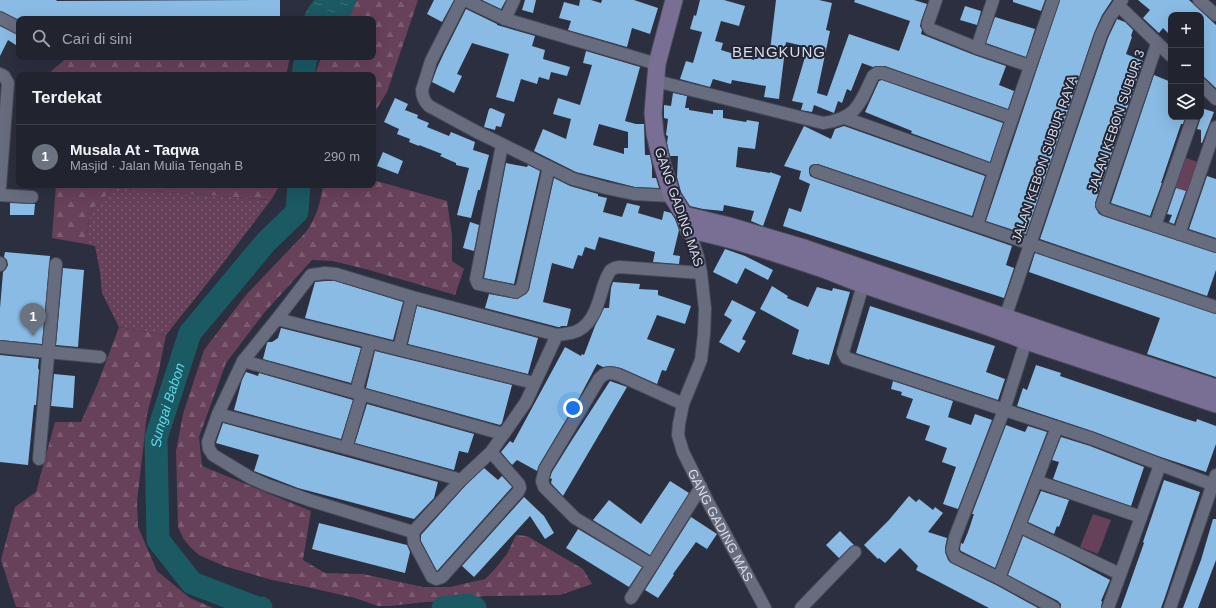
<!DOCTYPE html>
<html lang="id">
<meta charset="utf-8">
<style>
:root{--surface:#21232f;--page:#2d2f3b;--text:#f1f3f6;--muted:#a2a4aa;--line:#3e404b;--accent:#b8c147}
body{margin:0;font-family:Arial,sans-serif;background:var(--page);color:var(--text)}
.controls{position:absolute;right:12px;top:12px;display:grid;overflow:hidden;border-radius:8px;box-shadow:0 4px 16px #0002}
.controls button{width:36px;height:36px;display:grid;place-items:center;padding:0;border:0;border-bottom:1px solid var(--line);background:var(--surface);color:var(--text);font:20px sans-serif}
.you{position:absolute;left:573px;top:408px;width:14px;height:14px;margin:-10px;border:3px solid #fff;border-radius:50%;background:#1a73e8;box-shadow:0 0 0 6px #1a73e833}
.badge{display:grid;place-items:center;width:26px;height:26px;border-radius:50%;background:var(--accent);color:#fff;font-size:13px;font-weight:700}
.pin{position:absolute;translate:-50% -33px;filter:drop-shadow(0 1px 2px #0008)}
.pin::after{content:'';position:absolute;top:21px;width:14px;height:12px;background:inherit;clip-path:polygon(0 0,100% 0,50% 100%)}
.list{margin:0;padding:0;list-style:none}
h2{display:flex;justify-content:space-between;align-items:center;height:52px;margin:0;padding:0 16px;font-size:17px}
h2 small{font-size:13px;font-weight:400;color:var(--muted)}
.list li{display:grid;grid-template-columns:26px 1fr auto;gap:12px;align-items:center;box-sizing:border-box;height:64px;padding:0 16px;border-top:1px solid var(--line)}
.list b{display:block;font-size:15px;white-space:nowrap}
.list p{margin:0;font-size:13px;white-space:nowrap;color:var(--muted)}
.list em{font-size:13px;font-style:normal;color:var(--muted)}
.icon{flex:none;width:22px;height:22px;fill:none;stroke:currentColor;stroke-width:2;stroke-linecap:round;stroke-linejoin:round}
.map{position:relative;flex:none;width:1216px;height:608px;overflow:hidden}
.search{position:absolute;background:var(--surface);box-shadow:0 4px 16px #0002;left:16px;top:16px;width:360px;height:44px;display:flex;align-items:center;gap:10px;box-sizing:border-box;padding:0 14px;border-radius:8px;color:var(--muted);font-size:15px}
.panel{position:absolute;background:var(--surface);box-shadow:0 4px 16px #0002;left:16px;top:72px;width:360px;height:116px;border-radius:8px}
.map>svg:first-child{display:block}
</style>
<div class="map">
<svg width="1216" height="608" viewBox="0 0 1216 608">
<defs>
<pattern id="green-dots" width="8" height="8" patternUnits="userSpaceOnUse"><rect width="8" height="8" fill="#674159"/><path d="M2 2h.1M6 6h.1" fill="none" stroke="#7c5c71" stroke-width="1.8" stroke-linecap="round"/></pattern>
<pattern id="forest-firs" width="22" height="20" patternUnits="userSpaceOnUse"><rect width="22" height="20" fill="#674159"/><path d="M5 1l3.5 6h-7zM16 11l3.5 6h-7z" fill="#7c5c71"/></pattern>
<pattern id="water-ripples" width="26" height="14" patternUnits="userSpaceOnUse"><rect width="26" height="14" fill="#1b5963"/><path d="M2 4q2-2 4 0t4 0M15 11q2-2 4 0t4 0" fill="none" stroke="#3c7079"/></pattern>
</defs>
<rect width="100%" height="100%" fill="#2c2f3f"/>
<path fill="url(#green-dots)" d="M113 188 271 200 217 271 166 335 119 327 102 293 100 272 95 246 86 244 90 212Z"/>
<g fill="url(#forest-firs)">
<path d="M357 0H418L387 92 373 115V75H315L321 57H373V19H348Z"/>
<path d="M68 57H290L286 75H33L34 73H49Z"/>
<path d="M373 180 447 201 452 236V261L464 269 455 295 369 270 333 261 312 260 264 313 226 363 199 437 202 466 311 511 303 560 325 573 363 574 423 587H450L485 579 494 570 507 554 516 535 527 536 583 569 592 584 560 595 485 596 449 601 425 602 390 606H378L355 598 307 587 272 580 224 566 199 555 190 547 183 538 178 527 176 451 183 414 204 350 246 295 306 232C316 218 321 202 323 185H373Z"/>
<path d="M56 185H280L271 200 113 188 90 212 86 244 52 238Z"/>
<path d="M119 327 166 335 159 370 147 414 137 502 138 527 157 571 190 598 213 608H30L16 607 1 560 15 507 36 492 55 422H81L98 383Z"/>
</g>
<g fill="#674159">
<path d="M1183 157 1198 162 1189 192 1174 187Z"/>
<path d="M1093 514 1111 520 1098 554 1080 547Z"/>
</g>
<path fill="url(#water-ripples)" d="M314 0H357L348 19H303L308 8Z"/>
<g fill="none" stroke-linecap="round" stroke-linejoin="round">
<g stroke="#1b5963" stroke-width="23">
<path d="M303 75 306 57"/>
<path id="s1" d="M261 608H257L192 583 158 540 156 438 190 333 266 242 297 212 299 185"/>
<path d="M443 608 468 605 475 608"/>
</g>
</g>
<g fill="#89bbe4" fill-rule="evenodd">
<path d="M0 0H57L56 1 280 0V19L19 20 0 11Z"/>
<path d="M434 0H454L442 22 427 14Z"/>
<path d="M482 0H506L501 9Z"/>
<path d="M525 0H536L533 13 522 10Z"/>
<path d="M580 0H591L601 3 602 0H634L658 8 650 34 632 28 627 47 568 30 571 21 559 18 564 2 579 6Z"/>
<path d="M700 0H724L745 6 739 26 721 21 715 41 723 43 721 50 754 60 755 57 769 59 776 0H819L832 3 826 30 830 31 817 93 827 96 849 34 899 51 910 21 854 2 855 0H914L927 4 921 21 920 26 922 30 921 34 974 55 1006 66 999 85 1014 91 1008 109 885 66H877L873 67 862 63 851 91 847 89 842 103 838 101 834 113 814 105 812 112 801 110 803 103 792 101 808 47 786 42 779 99 764 97 766 86 732 80 731 84 713 79 710 87 680 79 686 61 693 63 702 32 690 29 694 15 696 16Z"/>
<path d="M1013 0H1045L1041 11 1013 2Z"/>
<path d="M1060 0H1112L1102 15 1094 33 1026 234 986 221Z"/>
<path d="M1138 0H1189L1216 25V88L1201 74V15H1171V36L1163 28 1159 33 1143 18 1150 10Z"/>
<path d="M965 6 981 11 977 25 960 20Z"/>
<path d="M466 9 497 24V25L535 36 532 46 545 50 543 59 570 67 567 76 551 72 549 80 539 77 537 84 521 79 514 102 496 97 509 54 472 43 457 74 462 76 454 93 432 82 437 68 444 53Z"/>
<path d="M995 17 1035 29 1026 57 986 43Z"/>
<path d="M1117 19 1125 22 1133 30 1131 36 1132 37 1126 54 1143 61 1095 203V207L1099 214 1103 216 1216 253V270L1207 296 1040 239 1108 38Z"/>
<path d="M0 26 19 35V47L8 40 0 56Z"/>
<path d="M586 51 640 67 625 121 636 124H644L645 155H650L652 166V178H656L659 188 635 187 576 172 534 151 543 129 566 139 571 119 553 114 558 98 580 105 592 65 583 63ZM599 124 628 132V148H624V154L593 145Z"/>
<path d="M1154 75 1171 82V117H1185L1183 124H1181L1161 183H1162L1150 216 1111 203Z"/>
<path d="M882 80 1003 123 990 162 911 133 912 131 865 112 879 81Z"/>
<path d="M673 93 687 96 685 108H689V110L713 114V110H723V118L746 122 747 120 759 122 755 149 738 147 736 167 770 173V172L781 176 763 226 751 221 754 211 724 205 723 211 703 209 690 206 681 192 677 177 678 156H670L667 143 668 136 666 135 668 119 664 118V105L671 106Z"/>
<path d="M395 98 408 104 405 110 418 115 417 118 429 123 427 127 449 136 451 132 475 142 473 150 489 155 480 190H478L471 218 457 215 469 168 456 165V163L440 156 442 154 419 145V146L409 142 410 139 397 134 399 129 384 122Z"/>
<path d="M491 108 505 114 501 127 496 126 495 130 484 127 489 109Z"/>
<path d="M1201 108 1214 112 1202 143H1201V130L1197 129 1201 117Z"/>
<path d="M804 126 831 139 835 129 844 126 985 176 972 216 818 164H815L811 165 809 168V172L810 176 814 178 1012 246 1006 265 1014 268 1004 298 783 226 789 208 801 212 810 184 799 179 801 171 784 166Z"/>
<path d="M383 152 403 161 398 174 377 166Z"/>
<path d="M506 163 527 167 528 165 540 171 514 284 484 278Z"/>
<path d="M1207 176 1216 179V238L1189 229Z"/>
<path d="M554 178 570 186 598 194V196L607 198 603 212 622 217 627 203 640 206 638 213 662 220 664 211 671 213 675 219 679 230 673 255 680 256 679 264 653 262 655 252 599 237 595 250 585 247 582 256 578 255 573 269 552 263 543 302 571 309 567 326H561L560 327H558L485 308 489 294 517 299 526 294 529 290Z"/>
<path d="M1176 188 1186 191 1174 224 1169 222 1172 215 1167 214Z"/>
<path d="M10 203 35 204 34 215H10Z"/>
<path d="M470 222 479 225 474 251 463 248Z"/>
<path d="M725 249 745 256 773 270 768 280 745 268 737 284 713 272Z"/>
<path d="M5 252 50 256 42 344 0 340V308L3 272 6 269 8 265 7 260 4 257Z"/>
<path d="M1035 253 1216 314V377L1147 354 1160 318 1029 272Z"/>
<path d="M63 268 84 270 78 347 56 345Z"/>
<path d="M325 281H335L403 302 393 340 305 318 315 282Z"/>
<path d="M613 282 640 284 639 289 658 290V295L691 306 685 324 657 315 647 339 675 349 666 371 662 370 657 384 621 368 611 366 603 367 597 364 579 398 539 465 537 471 517 460 512 465 501 452 510 441 513 443 565 347 581 356 582 354 584 355 595 326 604 308H609L611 288Z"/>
<path d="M772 286 788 296 787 298 808 307 817 287 832 291 833 288 850 292 829 365 809 359V360L792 354 799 330 760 309Z"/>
<path d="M732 300 756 312 742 339 746 341 739 353 719 342 732 320 724 315Z"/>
<path d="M417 306 538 338 528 374 408 344Z"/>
<path d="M870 306 995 346 986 372 1005 379 998 400 856 353Z"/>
<path d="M281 328 361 348 351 383 263 359 267 343 268 342H272L278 338Z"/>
<path d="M375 351 512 385 502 423 500 425 366 388Z"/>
<path d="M0 355 39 359 38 368 39 370 36 405H34L28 465 0 462Z"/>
<path d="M1036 365 1061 373 1060 376 1183 418 1196 422 1197 419 1216 426V444L1206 472 1158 456 1095 432 1017 406 1023 388 1027 390Z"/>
<path d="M246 372 258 376 259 373 353 400 341 439 234 410 242 380Z"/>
<path d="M54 374 75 376 73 408 51 406Z"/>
<path d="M610 381 627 387 563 496 551 483 552 479 550 478 552 472 570 443Z"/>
<path d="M893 381 953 401 948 417 971 425 975 414 992 420 958 509 943 504 956 467 942 462 947 448 925 440 930 426 906 418 913 399 901 395 902 392 891 389Z"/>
<path d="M367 404 474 434 468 453 459 451 454 470 355 443Z"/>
<path d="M223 423 438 482 434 498 414 519 298 488 254 471 259 455 216 443Z"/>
<path d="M1006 425 1025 432 1028 426 1047 432 995 568 961 551 960 549 961 543 963 544 968 532 974 514H972Z"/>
<path d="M1061 437 1090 446 1144 467 1131 506 1053 479 1059 462 1052 460Z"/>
<path d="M484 468 498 480 502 476 512 487 437 571 421 541V535L466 485Z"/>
<path d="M1164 480 1200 492 1165 597 1161 608H1121L1144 543 1143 542Z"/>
<path d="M670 481 689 493 650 555 593 520 609 500 641 524Z"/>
<path d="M1041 491 1069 500 1059 527 1057 526 1054 534 1028 522Z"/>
<path d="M909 496 916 502 919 499 933 510 935 507 943 513 928 532 947 538 945 548V552L948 560 951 563 996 585 1038 608H989L916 570 918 566 900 548 885 563 879 558 878 559 864 545 889 520Z"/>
<path d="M524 497 544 516 554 533 545 539 530 516 474 577 462 566Z"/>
<path d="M691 517 717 534 707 549 696 542 673 574 674 575 658 598 645 590Z"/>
<path d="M1213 519H1216V560L1198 608H1183L1201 560Z"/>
<path d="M319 523 407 545 410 552 405 573 312 549Z"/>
<path d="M578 529 642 567 629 587 566 548Z"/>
<path d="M840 531 854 545 850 547 839 558 826 545Z"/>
<path d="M1023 536 1067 557 1110 580 1101 601H1102L1101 608H1061V604L1058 601 1008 575Z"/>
</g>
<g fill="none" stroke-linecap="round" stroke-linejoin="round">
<g stroke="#484a58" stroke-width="14">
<g id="street">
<path d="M462 0 431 61 422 90C422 97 424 101 429 106L477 132 573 179 606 188 634 194 672 196"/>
<path d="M465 0 505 19 657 64"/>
<path d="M936 0 928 23V26L930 29 977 48 1030 66"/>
<path d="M1199 0 1216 15"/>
<path d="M1118 5 1171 56"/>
<path d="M0 18 19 28"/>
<path d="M505 19 514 0"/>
<path d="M1157 44 1102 205 1105 209 1216 246"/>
<path d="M977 48 993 0"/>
<path d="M0 74 4 76 8 83 0 187"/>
<path d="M656 81 823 123C857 119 860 103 873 76L877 73H883L1012 118"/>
<path d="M1201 84 1216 99"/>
<path d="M845 118 994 171"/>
<path d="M502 145 476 279 478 284 516 292 522 288 549 167"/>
<path d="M816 171 1216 307"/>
<path d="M0 195 32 197"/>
<path d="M977 225 1001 151 1053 0"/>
<path d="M1155 226 1193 117"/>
<path id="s2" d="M689 230 698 257 701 273 705 309 704 334 701 360 683 404 679 424 678 435 683 452 707 500 765 608"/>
<path d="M1179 234 1216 127"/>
<path d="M0 265V263"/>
<path d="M863 285 843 352 846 358 1093 439 1216 486"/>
<path d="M277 319 534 383"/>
<path d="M1003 324 1101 35 1109 18 1122 0"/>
<path d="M1026 341 1004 410 955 537 952 550 955 557 999 578 1054 608"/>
<path d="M0 347 47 352 100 357"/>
<path d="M399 349 412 297"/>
<path d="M243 361 503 434"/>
<path d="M356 392 370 342"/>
<path d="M683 404 619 375C610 372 605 372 599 379L545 469 542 481 544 487 575 518 652 565 701 487"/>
<path d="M218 414 346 448 461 480"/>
<path d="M346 448 362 394"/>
<path d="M491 452 461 480 413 532 414 543 432 577 436 579 442 577 518 492 520 488 519 484 491 452 526 402 557 335"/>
<path d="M39 459 56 264"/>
<path d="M1036 481 1141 517"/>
<path d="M1019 526 1120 574"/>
<path d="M413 532 309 500 267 485 251 478 213 455 209 449 208 442 218 414 243 361 277 319 311 275 325 273 336 274 412 297 557 335C564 334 572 334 579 330 595 321 599 300 604 284 606 279 608 273 611 270 614 268 618 267 620 267L701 273"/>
<path d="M999 578 1057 427"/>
<path d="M631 598 652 565"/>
<path d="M801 608 855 552"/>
<path d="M1108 608 1160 465"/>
<path d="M1170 608 1216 475"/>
</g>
</g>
<g stroke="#484a58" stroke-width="19">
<g id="secondary">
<path d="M674 0 657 64 653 113 655 134 661 160 672 196 684 215 689 230C736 239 781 255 826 270 839 275 852 281 865 285 919 304 973 320 1026 341L1216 404"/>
<path d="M684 215 729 226 804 248 1106 352 1216 388"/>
</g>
</g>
<use href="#street" stroke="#686c7f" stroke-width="12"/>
<use href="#secondary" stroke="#796e93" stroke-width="17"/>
</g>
<g text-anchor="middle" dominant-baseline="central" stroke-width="4" stroke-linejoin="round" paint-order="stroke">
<g font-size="13" fill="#dbdde8" stroke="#222535">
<text transform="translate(1116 121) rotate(-71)">JALAN KEBON SUBUR 3</text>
<text transform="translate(1044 159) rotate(-71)">JALAN KEBON SUBUR RAYA</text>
<text transform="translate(679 207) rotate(71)">GANG GADING MAS</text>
<text stroke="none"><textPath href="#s2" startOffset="311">GANG GADING MAS</textPath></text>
</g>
<g font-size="14" font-style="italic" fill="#60d6eb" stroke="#222535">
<text stroke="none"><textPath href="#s1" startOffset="265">Sungai Babon</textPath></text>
</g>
<g font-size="15" letter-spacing="1" fill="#dbdde8" stroke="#222535">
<text x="779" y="51">BENGKUNG</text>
</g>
</g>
</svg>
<div class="controls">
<button>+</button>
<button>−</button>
<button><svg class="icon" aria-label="layers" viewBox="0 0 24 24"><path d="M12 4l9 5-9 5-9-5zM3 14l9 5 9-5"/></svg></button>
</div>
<div class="you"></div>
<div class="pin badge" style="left:33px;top:336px;background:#6b7280">1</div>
<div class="search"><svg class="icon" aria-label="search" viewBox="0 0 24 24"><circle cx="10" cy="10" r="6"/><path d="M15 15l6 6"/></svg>Cari di sini</div>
<section class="panel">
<h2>Terdekat<small></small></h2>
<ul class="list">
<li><span class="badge" style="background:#6b7280">1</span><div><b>Musala At - Taqwa</b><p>Masjid · Jalan Mulia Tengah B</p></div><em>290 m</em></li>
</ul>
</section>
</div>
